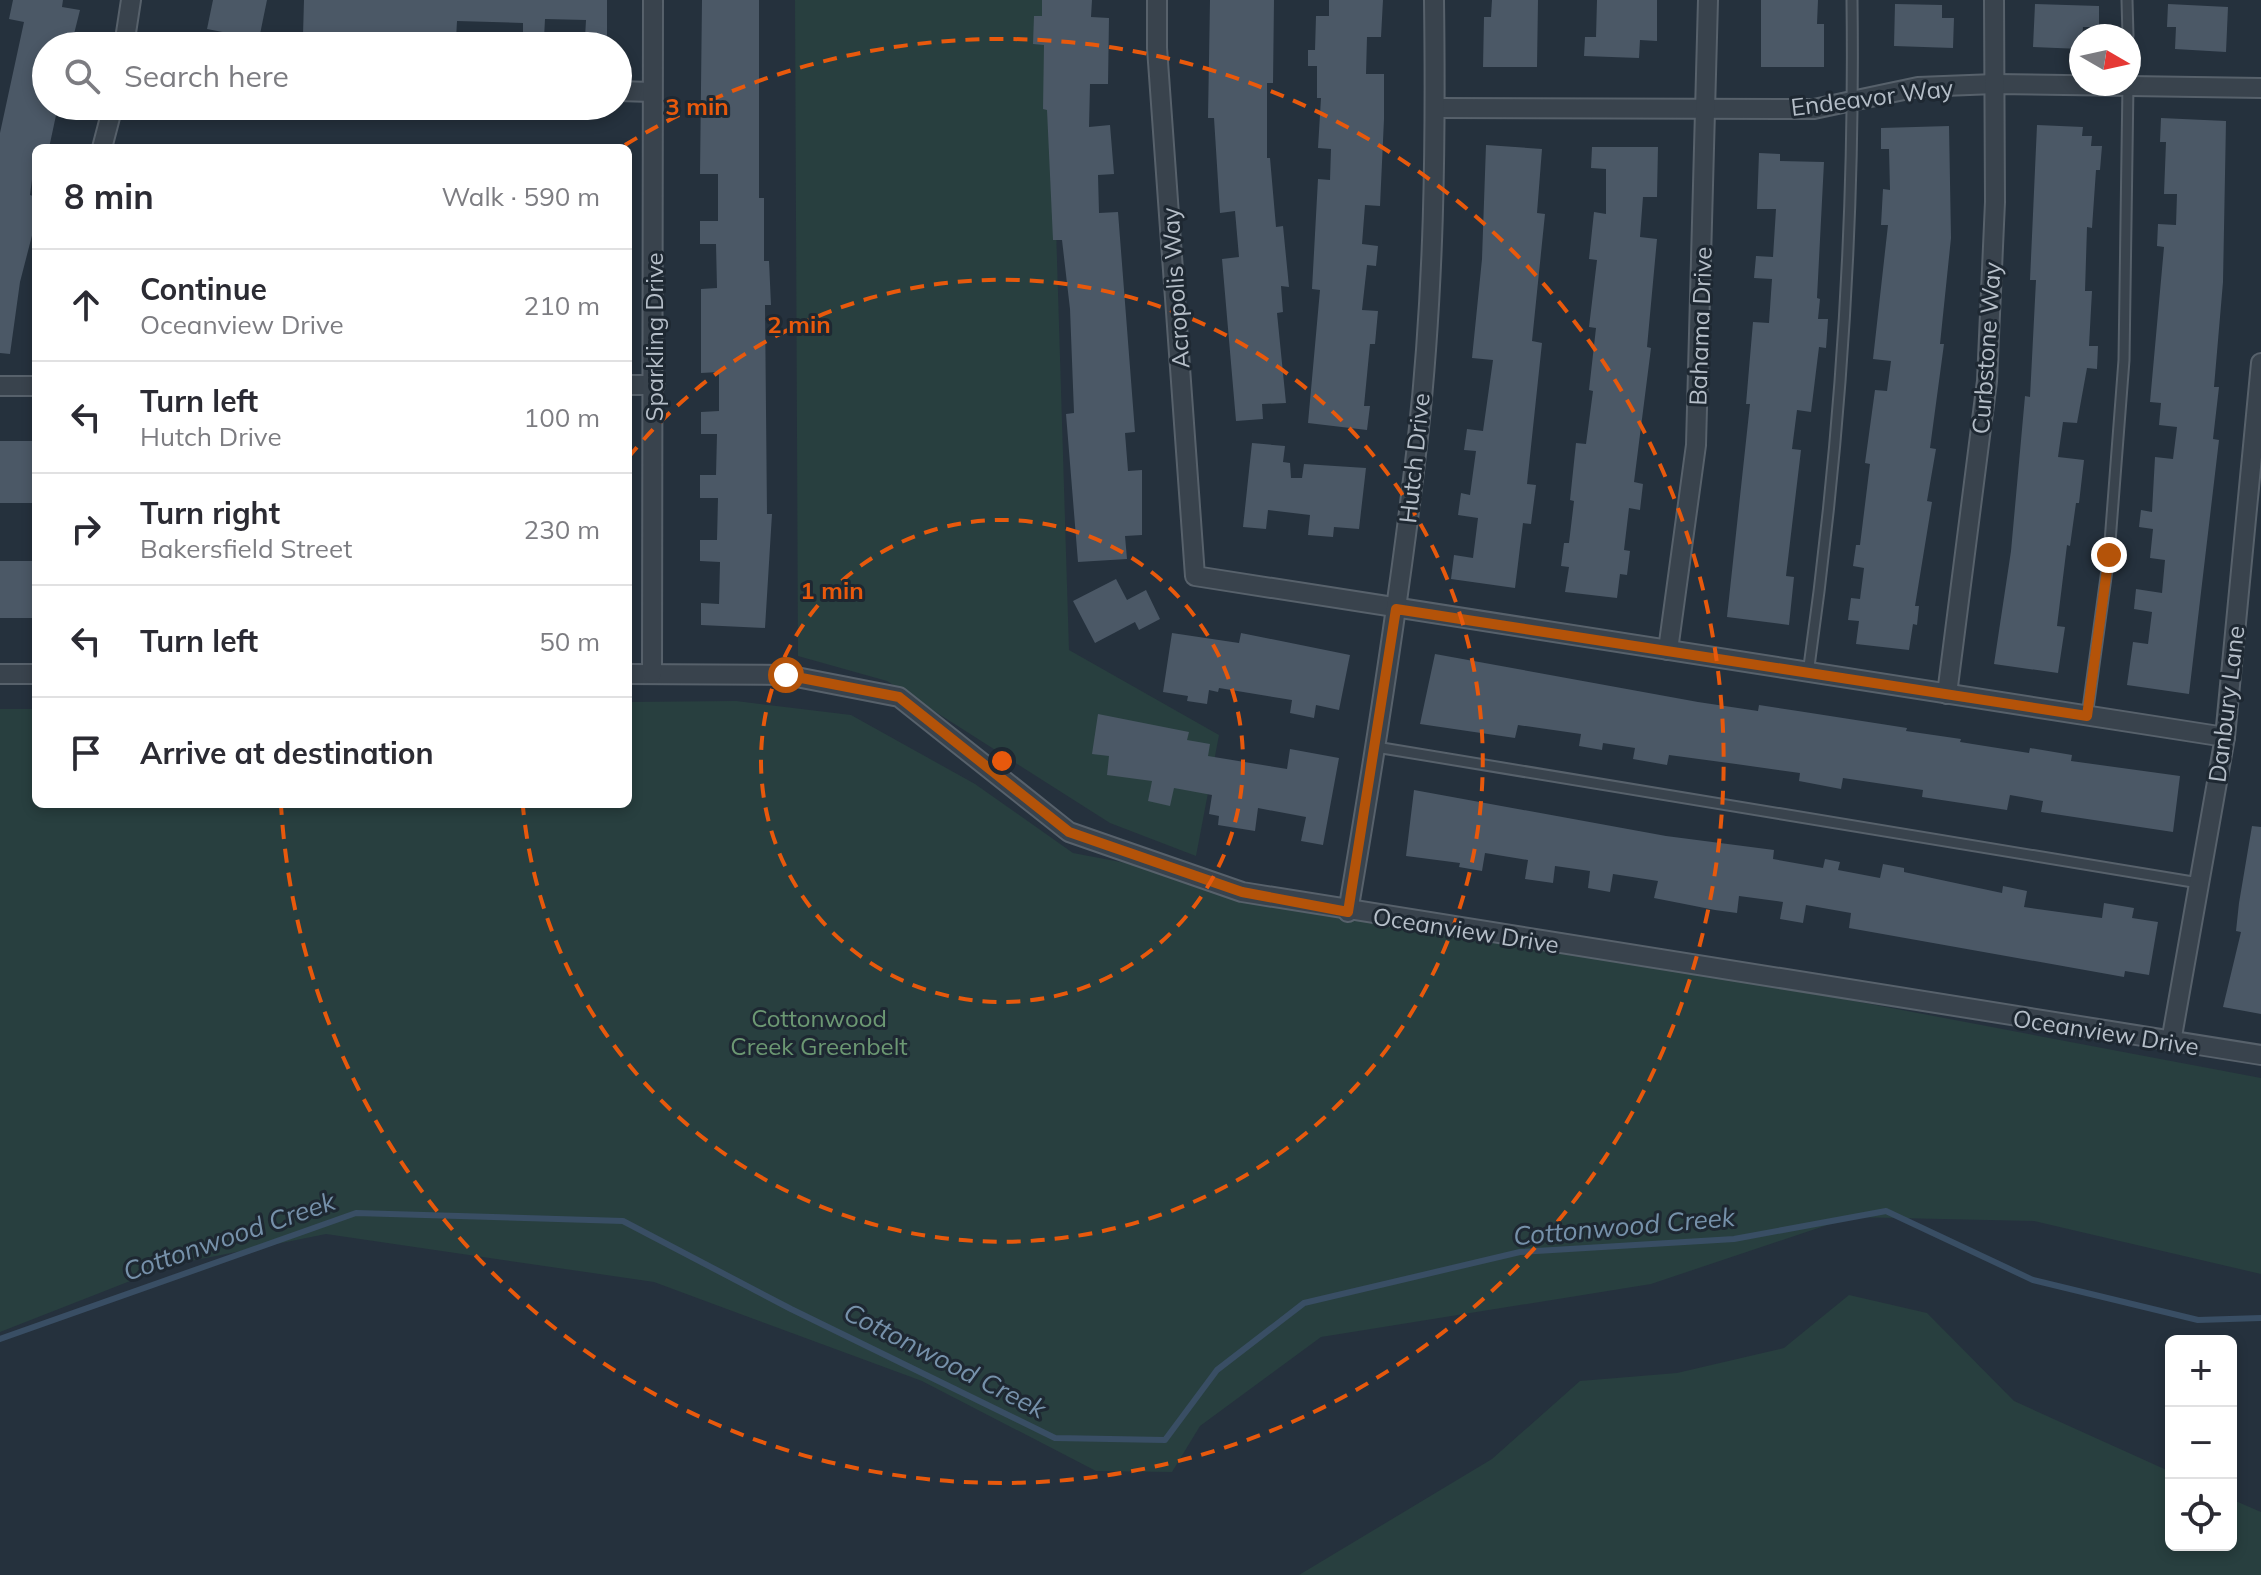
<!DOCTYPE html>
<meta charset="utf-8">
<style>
:root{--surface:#fff;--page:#f7f7f7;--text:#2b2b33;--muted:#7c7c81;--line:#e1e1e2}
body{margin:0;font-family:Mulish,sans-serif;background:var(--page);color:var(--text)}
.controls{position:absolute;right:24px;bottom:24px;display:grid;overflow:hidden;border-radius:12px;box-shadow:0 4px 12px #0003}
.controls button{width:72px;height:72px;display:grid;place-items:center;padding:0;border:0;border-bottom:2px solid var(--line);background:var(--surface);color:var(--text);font:40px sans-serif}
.compass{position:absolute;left:2069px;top:24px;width:72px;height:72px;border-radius:50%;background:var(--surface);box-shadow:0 4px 12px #0003;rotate:99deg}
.stop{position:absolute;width:24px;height:24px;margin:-18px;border:6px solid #b45309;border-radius:50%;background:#fff}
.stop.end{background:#b45309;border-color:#fff;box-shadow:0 2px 8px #0008}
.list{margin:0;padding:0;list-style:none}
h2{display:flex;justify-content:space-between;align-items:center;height:104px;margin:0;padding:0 32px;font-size:34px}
h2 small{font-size:26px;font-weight:400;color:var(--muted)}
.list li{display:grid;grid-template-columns:52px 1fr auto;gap:24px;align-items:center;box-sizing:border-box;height:112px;padding:0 32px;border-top:2px solid var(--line)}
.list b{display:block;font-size:30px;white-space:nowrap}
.list p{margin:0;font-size:26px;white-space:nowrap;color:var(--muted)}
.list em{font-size:26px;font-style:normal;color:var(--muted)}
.icon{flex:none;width:44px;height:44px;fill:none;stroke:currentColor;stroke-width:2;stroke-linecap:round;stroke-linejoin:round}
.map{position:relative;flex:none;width:2261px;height:1575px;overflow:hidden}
.search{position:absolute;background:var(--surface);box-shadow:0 4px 12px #0003;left:32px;top:32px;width:600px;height:88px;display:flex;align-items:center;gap:20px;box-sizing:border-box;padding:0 28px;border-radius:44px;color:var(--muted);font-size:30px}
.panel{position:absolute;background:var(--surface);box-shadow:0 4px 12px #0003;left:32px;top:144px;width:600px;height:664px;border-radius:12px}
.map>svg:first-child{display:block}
</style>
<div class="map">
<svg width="2261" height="1575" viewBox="0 0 2261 1575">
<rect width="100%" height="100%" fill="#25313d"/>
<g fill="#283f3f">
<path d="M795 0H1049L1069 650 1219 735 1196 856 1110 823 887 681 798 656Z"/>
<path d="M736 701 851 715 975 784 1073 853 2261 1078V1274L2034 1221 1851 1217 1651 1284 1321 1337 1200 1426 1172 1472 1096 1471 922 1381 654 1282 326 1234 171 1265 0 1332V709H36V804H628V702Z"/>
<path d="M1849 1295 1927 1313 2014 1401 2171 1472V1545H2231V1499L2261 1512V1575H1299L1492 1459 1580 1381 1677 1373 1784 1348Z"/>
</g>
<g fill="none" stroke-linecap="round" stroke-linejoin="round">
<path stroke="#394e64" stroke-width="6" d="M0 1339 356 1213 623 1221 791 1309 1055 1438 1165 1440 1217 1370 1304 1303 1520 1252 1734 1239 1886 1211 2033 1280 2198 1320 2261 1318"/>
</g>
<g fill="#4b5866">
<path d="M13 0H63L62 7 80 10 71 46H46V106H58L49 148H36L30 195 36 197V220L20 282 10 354 0 353V133L24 22 9 19Z"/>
<path d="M213 0H267L259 39 207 29Z"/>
<path d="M304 0H607V38H585L586 20 545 19 544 39H523V23L457 21 456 40 303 35Z"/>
<path d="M702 0H759V198H764V261H769L771 305H765L767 514H772L765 628 701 625V603L719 604 720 562 700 561V540H717L718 498H700V475H716L717 434H701V412L719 411V372L701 373V289L717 288 716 244H700V221H718V174H700Z"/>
<path d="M1042 0H1092L1091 17 1109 18 1108 84H1090L1089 127 1110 125 1114 174 1098 175 1099 213 1118 212 1135 432 1125 433 1128 471 1142 470V535L1125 536 1127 559 1078 562 1066 414 1074 413 1070 309 1062 240H1053L1047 110 1043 109 1044 45 1033 44 1034 16H1042Z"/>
<path d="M1210 0H1274L1273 83H1267V158H1270L1276 227 1283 226 1289 287 1281 286 1283 312 1277 313 1286 403 1262 404 1263 419 1236 421 1222 259 1239 257 1235 211 1220 213 1214 118H1208Z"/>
<path d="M1329 0H1383L1381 37H1367L1366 74H1384V119L1380 206 1365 205 1362 244 1378 246 1376 266 1367 265 1362 310 1378 311 1375 344H1370L1364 406H1370L1367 430 1308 423 1320 290 1312 289 1318 179 1330 180 1331 149 1318 148 1321 98H1317V66H1308V50H1315L1316 16H1329Z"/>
<path d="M1492 0H1538L1537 67H1483L1484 17H1491Z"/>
<path d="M1597 0H1657V41L1640 40 1639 58 1584 56 1585 37H1596Z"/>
<path d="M1761 0H1818L1817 24H1824V67H1761Z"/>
<path d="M1895 4 1942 5V18H1954L1953 48 1894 46Z"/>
<path d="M2035 4 2099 6V27H2083L2081 49 2033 47Z"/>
<path d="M2168 4 2228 7 2226 52 2175 49 2176 27H2167Z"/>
<path d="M2161 118 2226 121 2223 282 2214 387H2219L2213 439 2219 440 2189 694 2127 685 2133 642 2148 644 2152 612 2134 609 2136 589 2162 593 2165 560 2150 558 2153 529 2139 527 2141 510 2152 512 2155 457 2173 459 2177 427 2159 425 2161 403 2150 402 2164 247 2157 246 2158 224 2176 225 2177 194H2164L2166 142H2160Z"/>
<path d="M2037 125 2083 127 2082 136H2092L2091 146H2102L2100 170H2096L2092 228 2087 227 2085 291H2092L2089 346H2098L2097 369 2087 368 2077 423 2063 422 2058 457 2084 460 2079 503H2076L2070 546 2067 545 2057 626 2065 627 2058 673 1994 664 2011 551 2025 396 2030 397 2036 280H2030Z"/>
<path d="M1949 126 1951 238 1940 344H1944L1930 448 1936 449 1927 501 1932 502 1915 606H1919L1917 625 1913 624 1909 650 1856 644 1859 621 1848 620 1851 598 1860 599 1864 568 1853 566 1856 545H1860L1870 464 1865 463 1875 390 1887 391 1891 361 1873 359 1888 225H1881L1883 189 1890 190 1889 149H1881V128Z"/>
<path d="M1486 145 1542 149 1537 213 1545 214 1532 341 1542 343 1527 484 1536 485 1531 524 1523 523 1515 588 1451 579 1454 555 1473 558 1478 518 1458 515 1461 493 1470 495 1476 451 1464 450 1467 429 1483 431 1493 360 1472 358 1482 259Z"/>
<path d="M1592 147H1658L1657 197H1643L1640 237 1657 239 1647 347 1651 348 1634 482 1643 484 1640 510 1629 508 1624 550 1630 551 1627 575 1620 574 1617 598 1565 592 1569 567 1561 566 1564 543H1569L1574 501 1570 500 1576 443 1586 444 1593 391 1589 390 1596 328 1589 327 1597 260 1589 259 1594 212 1606 214V169L1591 168Z"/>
<path d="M1759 153 1780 154V161L1824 162 1817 298 1820 299 1818 319H1828L1826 348 1819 347 1811 412 1797 410 1792 449 1801 450 1786 576 1794 577 1789 625 1727 617 1750 404H1746L1753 322 1769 323 1772 279 1754 278 1756 256 1773 257 1776 209H1757Z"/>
<path d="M0 441H33L32 503H0Z"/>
<path d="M1252 443 1285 446 1283 462 1290 463 1291 478H1302L1304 464 1366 468 1359 529 1334 527 1333 537 1308 535 1310 515 1268 510 1266 529 1243 527Z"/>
<rect x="0" y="561" width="36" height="57"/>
<path d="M1116 579 1127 600 1146 590 1160 619 1139 630 1135 622 1095 643 1073 601Z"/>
<path d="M1172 633 1239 643 1241 633 1350 655 1339 710 1316 705 1314 718 1290 713 1292 700 1219 688 1218 692 1209 690 1207 704 1187 701 1188 696 1163 692Z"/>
<path d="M1435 654 1698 702 1758 711 1759 705 1798 711 1907 728 1906 731 1961 739 1960 742 2029 753 2030 748 2072 755 2071 761 2180 776 2173 832 2041 812 2043 801 2010 795 2007 810 1922 797 1923 790 1843 778 1841 789 1799 781 1800 773 1736 764 1669 755 1667 765 1633 759 1635 748 1603 743 1602 750 1579 746 1581 734 1518 725 1515 738 1420 724Z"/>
<path d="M1098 714 1189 732 1187 740 1210 744 1208 756 1287 769 1290 749 1339 758 1323 845 1301 841 1306 817 1258 808 1255 831 1218 825 1219 816 1209 814 1212 795 1174 788 1170 806 1148 801 1152 781 1107 775 1109 756 1092 754Z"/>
<path d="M1414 790 1666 836 1774 850 1773 859 1823 868 1825 859 1840 862 1838 870 1880 878 1883 864 1904 868V872L2002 893 2003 886 2027 891 2024 907 2102 918 2104 903 2134 908 2132 918 2158 922 2149 975 2125 971 2124 977 1849 928 1851 913 1806 905 1803 923 1780 919 1783 902 1739 896 1737 913 1715 910 1654 898 1658 881 1613 874 1610 892 1588 888 1590 871 1555 866 1553 883 1525 879 1528 860 1485 853 1482 871 1459 867 1460 863 1406 856Z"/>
<path d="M2252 826 2261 827V1014L2223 1007 2241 932 2236 931 2239 903Z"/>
</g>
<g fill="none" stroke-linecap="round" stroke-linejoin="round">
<g stroke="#57616b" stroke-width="13">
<g id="service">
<path d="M2127 0 2128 36"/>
<path d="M1808 674C1840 450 1855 226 1852 0"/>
<path d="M2087 716 2109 555 2124 360 2128 84"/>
<path d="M1376 747 2199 883"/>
</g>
</g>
<g stroke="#57616b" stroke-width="22">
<g id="minor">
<path d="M1157 0V48L1195 576 2225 737"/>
<path d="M124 46 131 0"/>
<path d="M618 91 652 92"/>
<path d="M1435 108 1814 109 1918 87 1995 84 2261 88"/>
<path d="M102 148 113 106"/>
<path d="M628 385H655"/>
<path d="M0 386H36"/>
<path d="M1668 650 1696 445 1708 0"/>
<path d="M0 674H36"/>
<path d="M628 674 786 675 899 697 1069 832 1242 892 2261 1055"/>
<path d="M652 674 653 0"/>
<path d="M1947 694 1987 381 1995 202 1994 0"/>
<path d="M1348 912C1375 754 1400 596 1418 437 1434 293 1436 145 1434 0"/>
<path d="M2171 1042 2225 737 2261 363"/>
</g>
</g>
<use href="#service" stroke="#39434d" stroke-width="9"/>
<use href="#minor" stroke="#39434d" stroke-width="18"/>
</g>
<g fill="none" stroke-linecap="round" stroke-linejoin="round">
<path stroke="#b45309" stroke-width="10" d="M786 675 899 697 1069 832 1242 892 1348 912 1396 609 2087 716 2109 555"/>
</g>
<g fill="none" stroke="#e8590c" stroke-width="4" stroke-dasharray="14 10">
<circle cx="1002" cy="761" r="241"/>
<path d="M628 458A481 481 0 1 1 523 807"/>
<path d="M625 145A722 722 0 1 1 281 805"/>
</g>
<g text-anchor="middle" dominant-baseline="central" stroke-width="6" stroke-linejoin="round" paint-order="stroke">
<g font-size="24" fill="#b5bec8" stroke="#1e2832">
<text transform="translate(1872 97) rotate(-7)">Endeavor Way</text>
<text transform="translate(1175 288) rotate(-94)">Acropolis Way</text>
<text transform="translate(1700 326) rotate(-88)">Bahama Drive</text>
<text transform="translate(654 337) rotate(-90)">Sparkling Drive</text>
<text transform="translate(1986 348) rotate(-86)">Curbstone Way</text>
<text transform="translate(1414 458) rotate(-84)">Hutch Drive</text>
<text transform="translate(2226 704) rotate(-83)">Danbury Lane</text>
<text transform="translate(1466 930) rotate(9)">Oceanview Drive</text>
<text transform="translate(2106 1032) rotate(9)">Oceanview Drive</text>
</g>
<g font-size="24" fill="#6c9873" stroke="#1e2832">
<text x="819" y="1018">Cottonwood<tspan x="819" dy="28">Creek Greenbelt</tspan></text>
</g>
<g font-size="26" font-style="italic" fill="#7691aa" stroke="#1e2832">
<text transform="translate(1624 1226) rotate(-5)">Cottonwood Creek</text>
<text transform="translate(229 1236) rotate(-19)">Cottonwood Creek</text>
<text transform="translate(945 1360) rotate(27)">Cottonwood Creek</text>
</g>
</g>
<circle cx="1002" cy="761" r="12" fill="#e8590c" stroke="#1e2832" stroke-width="4"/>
<g font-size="24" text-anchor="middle" font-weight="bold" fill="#e8590c" stroke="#1e2832" stroke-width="6" stroke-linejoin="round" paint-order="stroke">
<text x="697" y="115">3 min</text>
<text x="799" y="333">2 min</text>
<text x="832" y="599">1 min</text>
</g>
</svg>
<div class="controls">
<button>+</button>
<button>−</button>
<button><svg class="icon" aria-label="locate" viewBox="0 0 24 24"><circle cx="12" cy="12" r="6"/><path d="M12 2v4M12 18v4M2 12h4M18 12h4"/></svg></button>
</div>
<svg class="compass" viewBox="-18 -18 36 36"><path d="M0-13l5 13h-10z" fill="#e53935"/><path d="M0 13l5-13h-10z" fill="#7c7c81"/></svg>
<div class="stop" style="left:786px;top:675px"></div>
<div class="stop end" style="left:2109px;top:555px"></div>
<div class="search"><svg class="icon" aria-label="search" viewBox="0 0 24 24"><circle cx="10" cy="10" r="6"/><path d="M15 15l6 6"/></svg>Search here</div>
<section class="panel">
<h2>8 min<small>Walk · 590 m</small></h2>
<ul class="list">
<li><svg class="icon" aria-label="ahead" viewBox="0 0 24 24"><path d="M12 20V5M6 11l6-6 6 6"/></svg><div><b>Continue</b><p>Oceanview Drive</p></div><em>210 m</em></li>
<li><svg class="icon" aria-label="left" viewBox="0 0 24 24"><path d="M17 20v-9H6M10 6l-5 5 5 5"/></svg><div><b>Turn left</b><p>Hutch Drive</p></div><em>100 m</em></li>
<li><svg class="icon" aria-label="right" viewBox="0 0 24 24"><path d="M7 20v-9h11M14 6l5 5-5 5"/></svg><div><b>Turn right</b><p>Bakersfield Street</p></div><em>230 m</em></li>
<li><svg class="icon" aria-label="left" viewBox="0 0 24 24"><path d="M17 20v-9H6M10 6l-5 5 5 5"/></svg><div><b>Turn left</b></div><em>50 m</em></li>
<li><svg class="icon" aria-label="arrive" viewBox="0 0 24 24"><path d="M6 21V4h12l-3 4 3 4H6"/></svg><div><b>Arrive at destination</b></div></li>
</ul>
</section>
</div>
